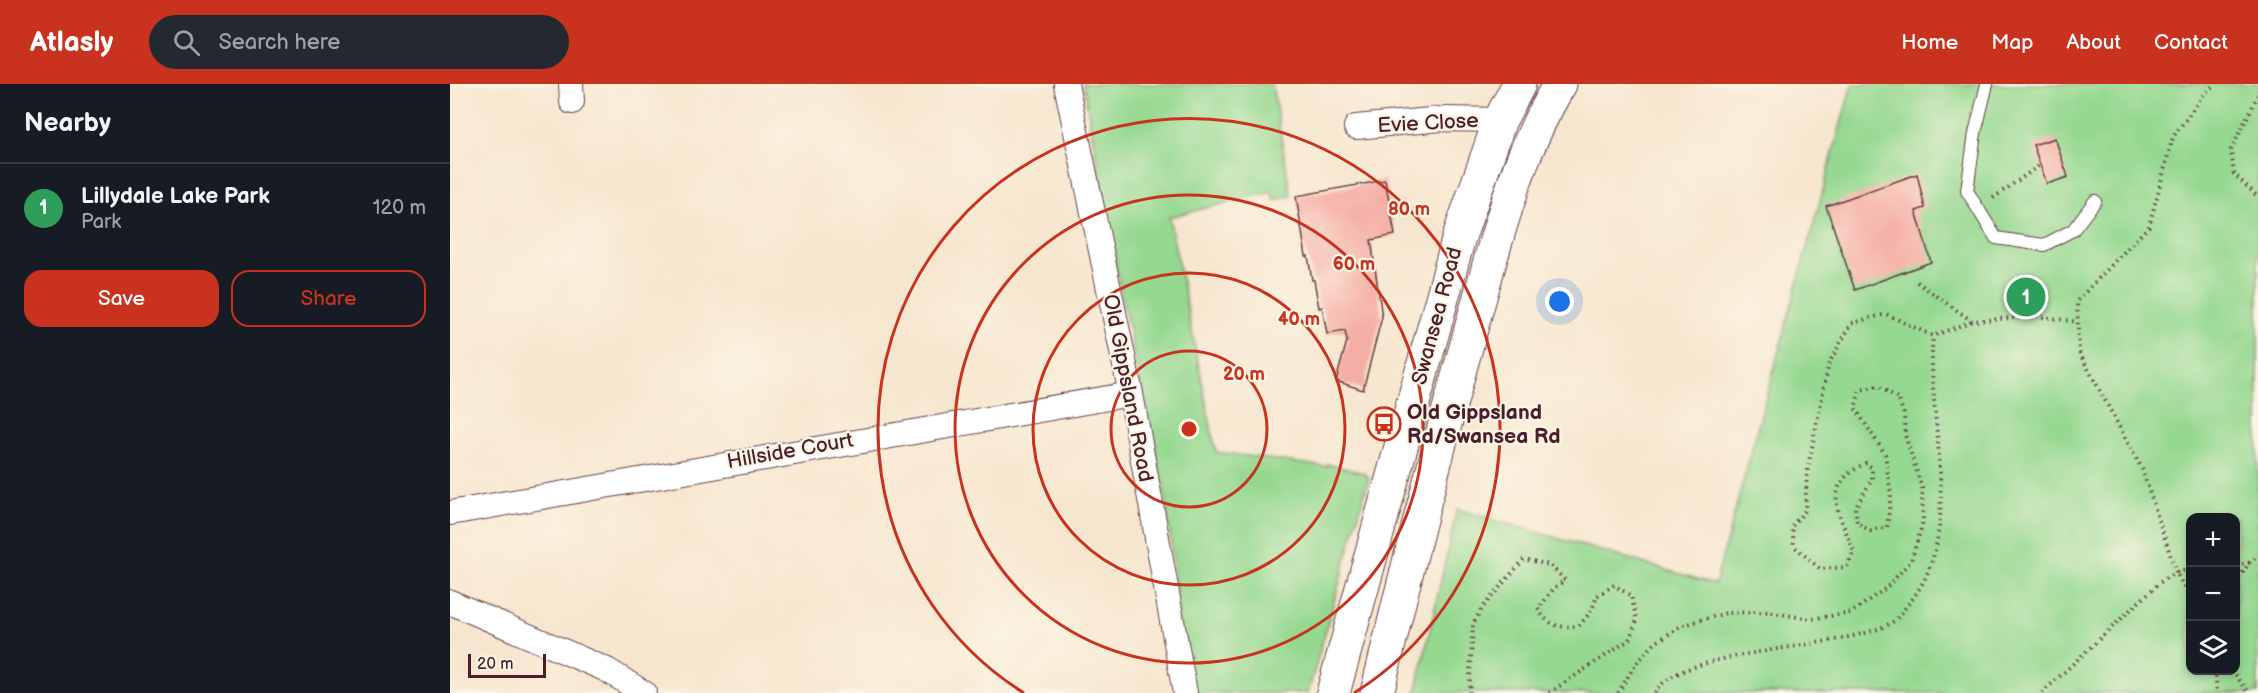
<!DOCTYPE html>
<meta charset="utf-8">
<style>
:root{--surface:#171b24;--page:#242831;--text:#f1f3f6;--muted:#9ea1a6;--line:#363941;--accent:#c8321e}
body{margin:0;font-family:"Balsamiq Sans",sans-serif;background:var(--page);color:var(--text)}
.controls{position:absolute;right:18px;bottom:18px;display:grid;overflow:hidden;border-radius:12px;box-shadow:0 3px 9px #0003}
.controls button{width:54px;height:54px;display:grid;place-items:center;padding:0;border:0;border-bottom:2px solid var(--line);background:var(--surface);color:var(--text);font:30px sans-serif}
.scale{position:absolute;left:18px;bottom:15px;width:78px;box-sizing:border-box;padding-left:6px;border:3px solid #4a1f2b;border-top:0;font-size:16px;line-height:21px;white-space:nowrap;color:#4a1f2b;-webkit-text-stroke:4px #fcf5e5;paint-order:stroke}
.you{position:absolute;left:1110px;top:218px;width:21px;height:21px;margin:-15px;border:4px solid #fff;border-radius:50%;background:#1a73e8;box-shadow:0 0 0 9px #1a73e833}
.badge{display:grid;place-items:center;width:39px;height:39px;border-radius:50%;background:var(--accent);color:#fff;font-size:20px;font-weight:700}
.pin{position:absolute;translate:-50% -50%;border:3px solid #fff;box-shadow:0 2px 6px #0006}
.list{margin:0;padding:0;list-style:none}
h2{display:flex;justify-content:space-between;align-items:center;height:78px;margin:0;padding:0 24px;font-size:26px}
h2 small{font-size:20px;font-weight:400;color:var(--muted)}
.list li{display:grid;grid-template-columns:39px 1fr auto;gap:18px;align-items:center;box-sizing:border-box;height:90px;padding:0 24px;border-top:2px solid var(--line)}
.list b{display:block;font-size:22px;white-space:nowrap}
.list p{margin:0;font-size:20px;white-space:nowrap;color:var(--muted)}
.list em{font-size:20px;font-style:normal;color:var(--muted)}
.actions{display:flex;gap:12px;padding:18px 24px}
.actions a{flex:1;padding:14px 0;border:2px solid var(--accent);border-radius:18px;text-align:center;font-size:21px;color:var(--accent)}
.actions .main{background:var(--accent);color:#fff}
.icon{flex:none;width:33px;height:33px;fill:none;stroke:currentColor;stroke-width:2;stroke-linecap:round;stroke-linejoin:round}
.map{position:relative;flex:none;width:1808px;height:609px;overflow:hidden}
header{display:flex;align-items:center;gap:36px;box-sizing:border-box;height:84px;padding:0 30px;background:var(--accent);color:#fff}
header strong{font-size:28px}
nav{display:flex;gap:33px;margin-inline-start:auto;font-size:21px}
.search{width:420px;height:54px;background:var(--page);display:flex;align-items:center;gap:15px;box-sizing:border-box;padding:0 21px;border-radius:33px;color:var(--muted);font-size:22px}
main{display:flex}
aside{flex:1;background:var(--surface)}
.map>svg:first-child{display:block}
</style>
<header>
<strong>Atlasly</strong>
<div class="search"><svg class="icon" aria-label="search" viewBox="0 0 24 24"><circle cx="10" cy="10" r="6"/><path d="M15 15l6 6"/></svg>Search here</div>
<nav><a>Home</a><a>Map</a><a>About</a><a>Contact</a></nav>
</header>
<main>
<aside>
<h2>Nearby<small></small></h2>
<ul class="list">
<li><span class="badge" style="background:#2e9e5b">1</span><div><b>Lillydale Lake Park</b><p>Park</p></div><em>120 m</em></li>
</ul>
<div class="actions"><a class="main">Save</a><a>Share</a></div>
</aside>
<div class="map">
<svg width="1808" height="609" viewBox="0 0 1808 609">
<rect width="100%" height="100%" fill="#fcf5e5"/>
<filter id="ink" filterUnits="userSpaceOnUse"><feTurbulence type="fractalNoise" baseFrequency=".0167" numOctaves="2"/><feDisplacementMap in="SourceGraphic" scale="12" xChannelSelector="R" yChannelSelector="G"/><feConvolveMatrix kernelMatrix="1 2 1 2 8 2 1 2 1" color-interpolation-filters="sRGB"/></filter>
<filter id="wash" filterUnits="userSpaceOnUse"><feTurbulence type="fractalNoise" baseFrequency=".008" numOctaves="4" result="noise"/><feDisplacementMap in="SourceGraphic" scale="24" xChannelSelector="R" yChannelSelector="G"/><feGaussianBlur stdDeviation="1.35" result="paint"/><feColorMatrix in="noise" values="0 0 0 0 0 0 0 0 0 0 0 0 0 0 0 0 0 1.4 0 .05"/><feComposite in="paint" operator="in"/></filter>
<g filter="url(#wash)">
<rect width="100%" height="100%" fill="#f7e6cf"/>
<g fill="#95d890" stroke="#707c5e" stroke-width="1.5" fill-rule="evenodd">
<path d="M633 0H822L841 112 824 116 822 108 719 133 766 368 877 383V380L914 389 919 394 858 609H737L716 415 673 219Z"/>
<path d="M1402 0H1808V609H966L1007 425 1265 500ZM1740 434H1786V586H1740Z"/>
</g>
<g id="blocks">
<g fill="#f5aea5">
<path d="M1605 54 1618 93 1597 100 1583 61Z"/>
<path d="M1467 90 1475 124 1466 127 1481 178 1405 206 1376 122Z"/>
<path d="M935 96 945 151 921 156 932 233 913 306 886 297 897 257 895 247 877 250 872 223 869 224 864 196H862L858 172H856L846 112Z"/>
</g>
</g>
</g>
<g filter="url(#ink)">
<use href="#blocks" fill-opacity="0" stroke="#643d44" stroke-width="1.5"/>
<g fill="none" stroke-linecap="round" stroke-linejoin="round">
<g stroke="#643d44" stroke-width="14">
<path id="service" d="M1537 0 1525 49 1517 107 1546 154 1594 161 1623 146 1645 117"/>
</g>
<g stroke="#643d44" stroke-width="26">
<g id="minor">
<path d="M121 0 122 18"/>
<path d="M616 0 681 310 735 609"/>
<path d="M906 43 991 35 1050 36"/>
<path d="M0 429 681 310"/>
<path d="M0 518 157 586 194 609"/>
</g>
</g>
<g stroke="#643d44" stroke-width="35">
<g id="primary">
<path d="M883 609 1009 153 1050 36 1069 0"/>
<path d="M927 609C957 483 989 359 1024 234 1047 154 1066 72 1110 0"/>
</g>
</g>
<g stroke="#643d44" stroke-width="4" stroke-dasharray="1.5 4.5" stroke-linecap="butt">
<path d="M1808 11 1781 66 1784 90 1808 113"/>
<path d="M1543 114 1590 81"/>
<path d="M1467 198 1522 237 1587 232 1628 238"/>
<path d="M1786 481 1799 479"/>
<path d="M1740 486 1726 488 1740 514"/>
<path d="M1786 499 1799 479 1808 472"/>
<path d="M1765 586 1767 609"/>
<path d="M1782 586 1799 609"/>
<path d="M1019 609 1023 540 1032 524 1074 475 1100 481 1115 496 1104 504 1088 525C1099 543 1110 544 1129 542L1142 526 1147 512 1164 501 1181 512 1187 536 1179 556 1099 609"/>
<path d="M1168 609 1185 581 1205 559 1231 542 1276 529 1317 528 1361 535 1401 529 1436 504 1461 477 1473 438 1472 404 1455 351 1454 330 1448 314 1428 302 1410 306 1405 324 1435 370 1441 410 1437 443 1421 447 1407 439 1405 424 1422 395V384L1416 379C1369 402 1389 429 1404 467L1397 483 1370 485 1344 462 1342 442 1355 427 1357 388 1379 279 1402 239 1436 230 1483 252 1522 237"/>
<path d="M1205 609C1228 563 1393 567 1441 539 1448 535 1454 525 1459 519 1518 449 1475 334 1483 252"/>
<path d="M1592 609 1709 499 1726 488 1692 385 1629 268 1627 217 1699 142 1723 53 1754 10 1765 0"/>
</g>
<use href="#service" stroke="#fff" stroke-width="12"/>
<use href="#minor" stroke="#fff" stroke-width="24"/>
<use href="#primary" stroke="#fff" stroke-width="33"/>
</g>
</g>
<g fill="none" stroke="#c8321e" stroke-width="3">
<circle cx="739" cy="345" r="78"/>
<circle cx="739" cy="345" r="156"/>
<circle cx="739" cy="345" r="234"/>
<path d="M574 609A311 311 0 1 1 904 609"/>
</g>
<defs>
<g id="bus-ring" transform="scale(1.725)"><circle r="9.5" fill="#fcf5e5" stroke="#c8321e" stroke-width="1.5"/><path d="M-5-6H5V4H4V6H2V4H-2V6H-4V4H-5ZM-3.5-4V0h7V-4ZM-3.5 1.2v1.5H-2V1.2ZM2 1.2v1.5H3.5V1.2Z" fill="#c8321e"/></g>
</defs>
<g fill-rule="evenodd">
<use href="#bus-ring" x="934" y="340"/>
</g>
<g text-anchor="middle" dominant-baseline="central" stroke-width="4.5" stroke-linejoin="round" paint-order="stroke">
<g font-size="21" fill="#4a1f2b" stroke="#fcf5e5">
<text transform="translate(978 39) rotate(-3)">Evie Close</text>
<text transform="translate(987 232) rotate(-75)">Swansea Road</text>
<text transform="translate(678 304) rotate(79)">Old Gippsland Road</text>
<text transform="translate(340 367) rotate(-10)">Hillside Court</text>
</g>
<g font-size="21" font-weight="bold" fill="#4a1f2b" stroke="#fcf5e5" text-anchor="start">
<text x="957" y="328">Old Gippsland<tspan x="957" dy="24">Rd/Swansea Rd</tspan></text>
</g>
</g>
<circle cx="739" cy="345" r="9" fill="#c8321e" stroke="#fcf5e5" stroke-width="3"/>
<g font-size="18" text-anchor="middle" font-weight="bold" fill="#c8321e" stroke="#fcf5e5" stroke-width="4.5" stroke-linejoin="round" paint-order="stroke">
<text x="959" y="131">80 m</text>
<text x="904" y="186">60 m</text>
<text x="849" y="241">40 m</text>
<text x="794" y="296">20 m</text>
</g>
</svg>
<div class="controls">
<button>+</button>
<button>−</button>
<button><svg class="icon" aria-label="layers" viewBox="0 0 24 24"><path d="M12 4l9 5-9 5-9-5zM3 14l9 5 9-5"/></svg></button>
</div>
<div class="scale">20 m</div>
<div class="you"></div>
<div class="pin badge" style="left:1576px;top:213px;background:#2e9e5b">1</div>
</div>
</main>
